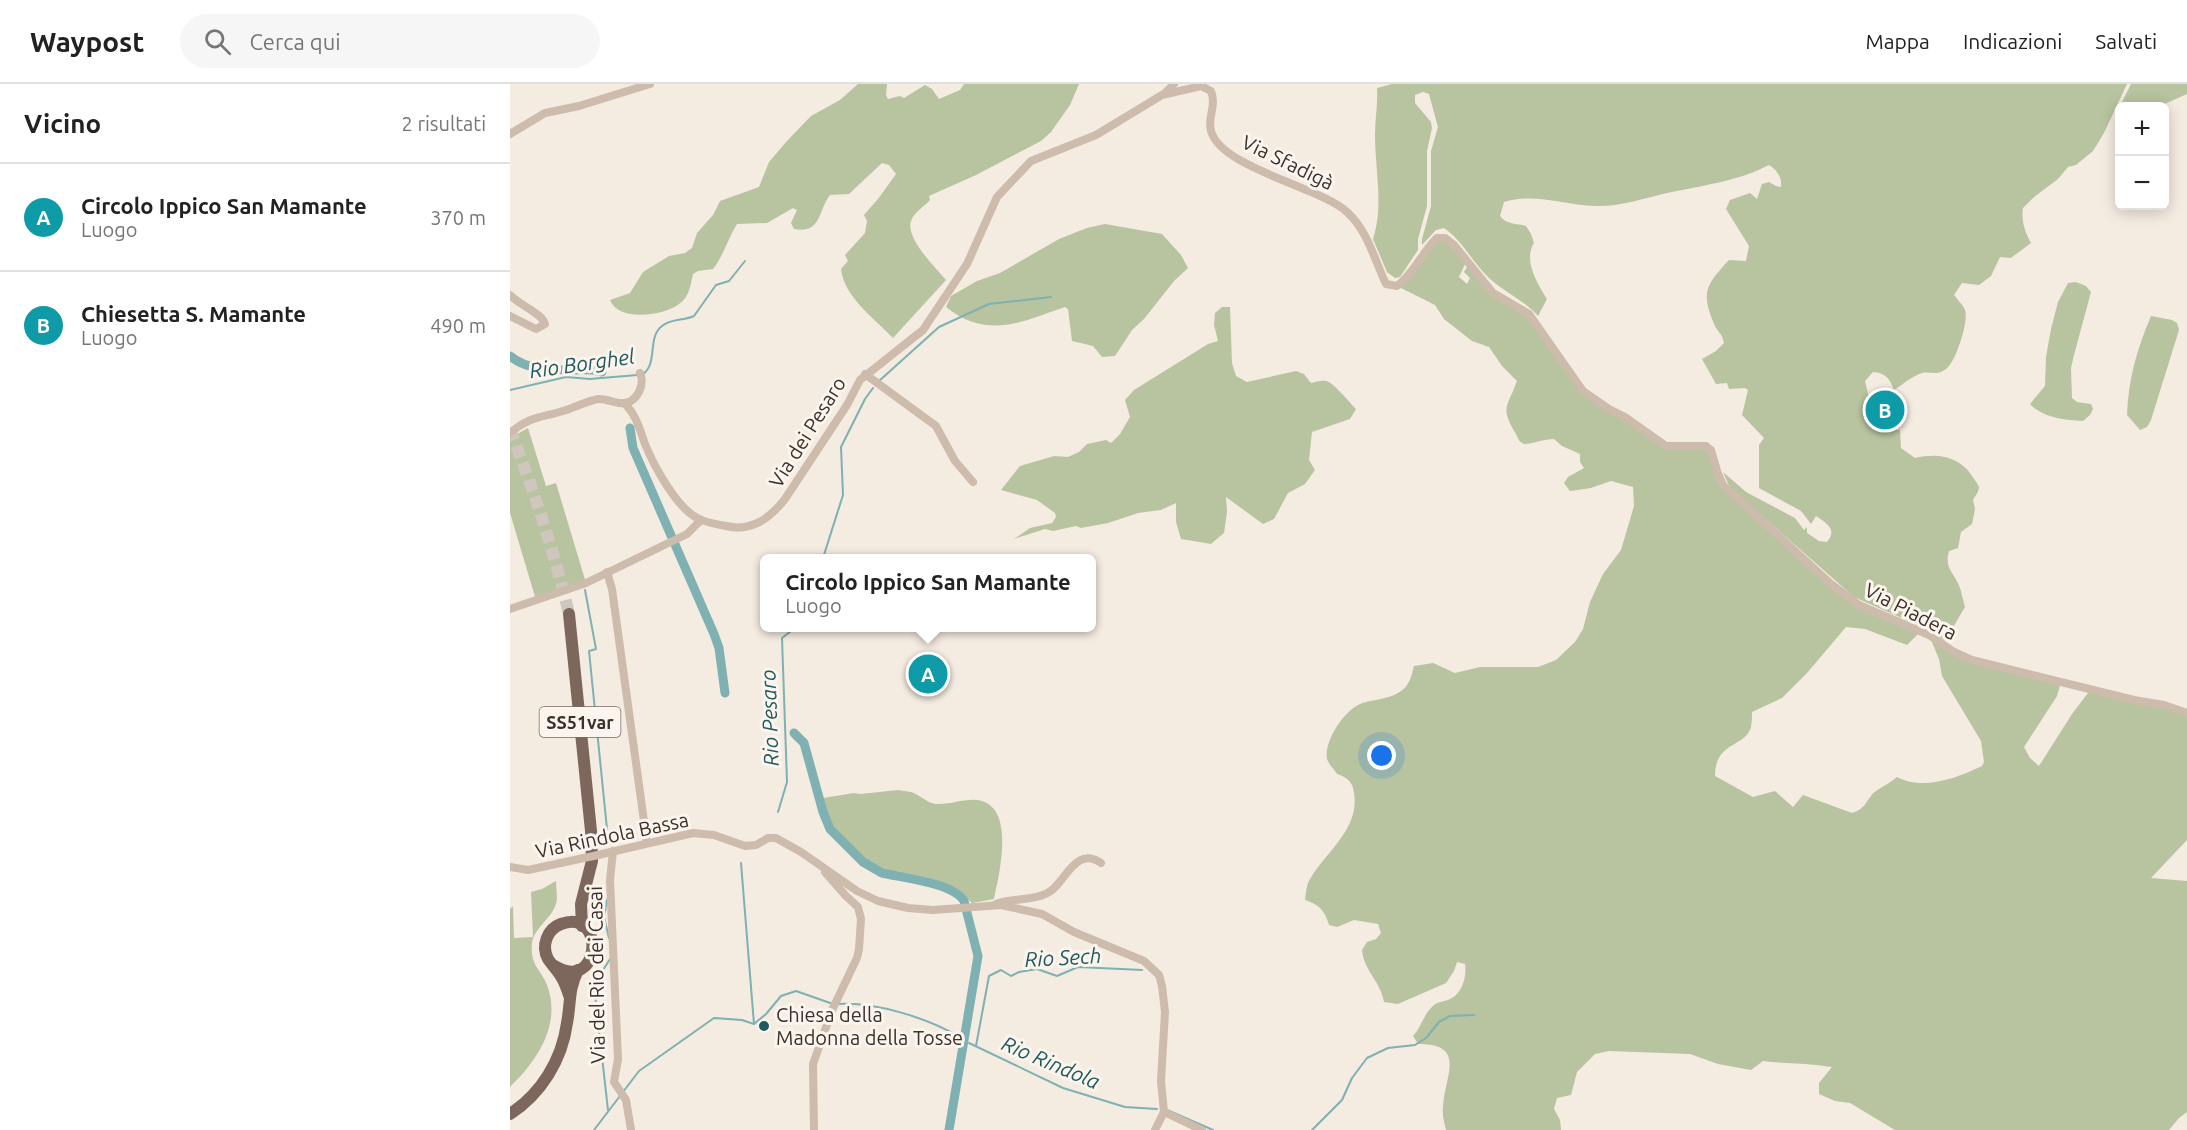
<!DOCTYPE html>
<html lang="it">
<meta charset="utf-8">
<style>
:root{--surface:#fff;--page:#f6f6f6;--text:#222;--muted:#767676;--line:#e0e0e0;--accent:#d93025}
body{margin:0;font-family:Ubuntu,sans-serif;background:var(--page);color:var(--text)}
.controls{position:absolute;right:18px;top:18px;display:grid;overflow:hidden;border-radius:9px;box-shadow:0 3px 15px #0003}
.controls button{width:54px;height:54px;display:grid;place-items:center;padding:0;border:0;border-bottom:2px solid var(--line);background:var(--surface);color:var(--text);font:30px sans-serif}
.you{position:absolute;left:872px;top:672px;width:21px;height:21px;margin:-15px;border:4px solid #fff;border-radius:50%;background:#1a73e8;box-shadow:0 0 0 9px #1a73e833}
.badge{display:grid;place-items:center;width:39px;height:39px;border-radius:50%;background:var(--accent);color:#fff;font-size:20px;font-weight:700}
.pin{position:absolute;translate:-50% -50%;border:3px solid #fff;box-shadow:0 2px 6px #0006}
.popup{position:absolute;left:250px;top:470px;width:336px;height:78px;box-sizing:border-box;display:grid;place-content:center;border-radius:9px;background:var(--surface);filter:drop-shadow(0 2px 4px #0005);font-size:20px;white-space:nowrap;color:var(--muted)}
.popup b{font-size:22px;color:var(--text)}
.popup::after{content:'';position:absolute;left:50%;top:100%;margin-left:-12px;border:12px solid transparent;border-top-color:var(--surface)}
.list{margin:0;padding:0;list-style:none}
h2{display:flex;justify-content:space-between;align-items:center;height:78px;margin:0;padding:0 24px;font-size:26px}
h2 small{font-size:20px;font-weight:400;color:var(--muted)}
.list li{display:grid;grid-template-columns:39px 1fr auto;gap:18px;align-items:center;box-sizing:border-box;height:108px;padding:0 24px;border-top:2px solid var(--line)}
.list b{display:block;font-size:22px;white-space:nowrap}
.list p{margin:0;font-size:20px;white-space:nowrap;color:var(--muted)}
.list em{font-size:20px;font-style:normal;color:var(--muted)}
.icon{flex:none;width:33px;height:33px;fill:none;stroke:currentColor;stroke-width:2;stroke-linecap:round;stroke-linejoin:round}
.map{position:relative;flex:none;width:1677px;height:1046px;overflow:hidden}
header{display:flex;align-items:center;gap:36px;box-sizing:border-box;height:84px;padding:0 30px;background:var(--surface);border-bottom:2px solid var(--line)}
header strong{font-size:28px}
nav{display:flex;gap:33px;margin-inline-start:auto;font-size:21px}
.search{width:420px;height:54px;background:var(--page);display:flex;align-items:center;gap:15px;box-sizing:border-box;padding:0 21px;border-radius:33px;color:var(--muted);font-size:22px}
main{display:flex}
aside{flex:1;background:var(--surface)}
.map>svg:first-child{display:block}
</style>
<header>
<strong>Waypost</strong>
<div class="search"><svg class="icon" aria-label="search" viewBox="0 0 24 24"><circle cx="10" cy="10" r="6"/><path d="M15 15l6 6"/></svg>Cerca qui</div>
<nav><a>Mappa</a><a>Indicazioni</a><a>Salvati</a></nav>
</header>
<main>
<aside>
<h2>Vicino<small>2 risultati</small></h2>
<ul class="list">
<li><span class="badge" style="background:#0f9aa8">A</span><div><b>Circolo Ippico San Mamante</b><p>Luogo</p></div><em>370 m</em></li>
<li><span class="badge" style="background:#0f9aa8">B</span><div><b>Chiesetta S. Mamante</b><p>Luogo</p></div><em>490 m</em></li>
</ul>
</aside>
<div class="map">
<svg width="1677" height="1046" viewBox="0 0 1677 1046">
<rect width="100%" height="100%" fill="#f4ebe1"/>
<g fill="#b8c4a0">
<path d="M348 0H377L376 11 378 15 390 12 394 14 415 1 422 5 429 15 450 6 454 0H569L560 21 541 48 531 57 466 91 419 112 420 116C414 123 404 128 401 137 395 154 426 184 436 196L383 254C364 234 334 213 331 185L338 177 335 171 355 149 357 137 354 131 368 115 386 90 379 81 372 79 339 110 320 111C308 126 312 150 284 145L281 139 287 126 283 124 257 139 227 140C218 154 214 171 203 185L188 187 183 190C180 202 180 212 169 220 154 232 108 238 100 216L120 209 133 188 159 172 175 169 182 164 187 149 203 131 210 117 249 103 259 78 277 57 301 32 330 16Z"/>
<path d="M882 0H1617L1594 49 1583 67 1566 81 1558 83 1548 95 1524 113 1513 124C1511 137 1515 148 1521 159L1501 174 1490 173 1481 192 1469 201 1452 199 1444 211C1447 215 1453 221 1455 226 1459 237 1446 276 1438 283 1428 293 1422 287 1412 289 1402 292 1392 301 1384 306 1380 295 1376 289 1363 288L1355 297 1361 322 1374 339H1383L1387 346H1390L1391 364 1405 374C1428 368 1452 373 1464 395 1466 398 1468 400 1469 403 1469 408 1465 412 1463 416L1465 425 1462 440 1451 448 1448 464 1439 467C1434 485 1444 488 1450 504 1452 510 1453 517 1455 523L1435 557 1423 548 1344 513 1225 408 1220 404 1213 388 1236 408 1285 434 1294 446 1297 443V449L1309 457 1317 458C1328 445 1316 439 1306 432L1301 440 1291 427 1249 404V361L1254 354 1232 331 1238 306 1235 304 1219 305 1217 299 1206 300 1192 275 1206 267 1214 259C1213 251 1208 248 1205 242 1190 208 1196 201 1219 176L1236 177 1239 162 1216 125 1220 116 1240 109 1247 115 1252 100 1259 98 1266 102 1271 103C1272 93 1267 86 1259 81 1229 97 1190 102 1157 109 1135 114 1112 122 1089 122 1056 122 1027 108 994 118L990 132C997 141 1006 139 1016 142L1021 150 1024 159C1013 176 1027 199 1037 215L1028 232C1014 216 994 208 979 194 962 178 953 157 934 144L926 146 912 161V155L921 122V67L928 43 919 10 913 8 905 11V19L921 38 922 44 917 67V122L908 155V166L890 193 885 194 877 188 863 155C874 122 865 86 865 51 865 35 868 20 867 4Z"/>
<path d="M1621 0H1677V10L1650 22H1610Z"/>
<path d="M595 140 652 150 671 171 678 184 664 197 634 235 622 246 605 272 592 273 583 262 562 257 558 225 555 223C511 238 478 256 436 223L441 212 467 197 490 189 549 155 577 144Z"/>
<path d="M935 154 957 176 949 193 957 200 960 194 954 188 959 180 980 203 1019 230 1069 303 1150 360 1196 362 1210 394 1328 507 1410 548 1397 561 1355 545 1336 543 1297 589 1272 614 1242 628C1242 632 1242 638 1241 643 1235 664 1205 657 1205 692L1243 713 1265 707 1283 723 1293 711 1342 729C1358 724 1356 714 1366 707 1373 702 1380 699 1387 693 1413 707 1447 694 1472 682L1474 678 1471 657 1432 592 1429 575 1419 551 1444 568 1551 598 1547 612 1514 663 1520 674 1529 682 1562 630 1581 605 1677 629V756L1641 794 1677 797V1028L1669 1034 1659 1046H1385L1340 1019 1325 1017 1309 1010V999L1322 983C1299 979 1276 980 1253 977L1241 986 1208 980 1180 970 1099 967 1085 970 1067 988 1061 1011 1047 1014 1044 1025 1050 1036 1051 1046H936C934 1038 932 1030 933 1022 935 991 957 960 908 960L903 952C911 944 913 932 921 924 927 916 934 919 942 914 953 908 957 890 955 880L947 878 944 887 936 899 888 920 874 918C871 898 854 887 852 866L857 858 866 855 871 849 868 840 844 836 827 843 819 841C815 827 809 820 795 816 796 810 796 803 799 797 815 768 850 746 844 709 843 698 837 693 827 690 824 685 819 681 817 675 814 657 833 629 848 621 860 615 877 616 888 609 899 603 901 594 904 582L923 579 945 589 970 583H1028L1046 576 1065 558 1073 545 1080 518 1093 490 1111 466 1124 422 1123 403 1101 397 1081 404 1060 407 1054 399 1058 393 1074 384 1070 378V370L1052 362 1044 355C1035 355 1021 360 1015 360 1009 359 1008 354 1006 350 989 322 998 323 1007 297L992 282 979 263 962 257 934 235 925 221 887 202 918 162Z"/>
<path d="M1566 198 1576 202 1581 208 1564 271 1561 284 1562 314 1567 318 1581 320 1583 325 1580 331 1573 337C1555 336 1533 334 1520 320L1535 302 1536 273 1541 245 1548 218 1558 199Z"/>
<path d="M712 223H720L722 279 726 292 737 298 786 287 794 290 801 299C805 298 812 296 816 297 822 297 840 319 846 325L840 335 802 348 799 376 805 386 795 400 778 409 764 435 753 440 716 413 717 428 714 449 701 460 671 455 666 438V419L651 426 628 429 598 439 571 444 566 442 543 447 535 445 504 455 520 444 542 439 546 433 545 429 527 416 491 406 510 382 544 372 558 373 569 368 577 360 596 356 601 359 610 350 620 333 615 316 624 306 698 260 708 257 704 241 705 229Z"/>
<path d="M1641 232 1662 236 1667 239 1669 246 1641 336 1637 343 1630 346 1617 331C1618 296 1627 265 1641 232Z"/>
<path d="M18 344 36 402 46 399 76 499 26 516 0 429V354Z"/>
<path d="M388 706C392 707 397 707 401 708 410 711 417 719 426 720 441 721 458 713 472 717 505 727 489 792 484 815L462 819C432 789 396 802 364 783 354 777 345 766 337 758 324 745 315 732 313 714L344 709 350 710Z"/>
<path d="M46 797C46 804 48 814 46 820 42 834 24 844 22 859 20 882 30 884 37 901 52 940 27 977 0 1003V825L3 822 4 854 23 853 21 808 32 805Z"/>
</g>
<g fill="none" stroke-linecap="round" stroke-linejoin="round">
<g stroke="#7fb0b2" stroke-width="2">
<path d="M133 290C148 280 137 253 152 242 161 234 174 237 184 232L206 201 219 197 235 177"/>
<path d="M369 297 429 243 479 220 541 213"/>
<path d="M0 306 56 293 80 295 127 291"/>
<path d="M313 474 333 411 331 363 355 315 363 304"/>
<path d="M75 506 86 565 79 567 98 755"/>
<path d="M268 728 277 698 272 554 285 544"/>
<path d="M231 779 244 940"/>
<path d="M97 816 94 833 99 854"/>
<path d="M328 920C367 918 417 934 450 953"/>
<path d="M459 959 553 1004 615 1023 647 1025"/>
<path d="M466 962 479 892 491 886 501 892 509 888 527 885 547 892 568 883 632 886"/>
<path d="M113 1008 129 987 204 934 232 936 244 940 256 930 271 912 286 907 323 920"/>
<path d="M98 1026 85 911 88 894 100 875"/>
<path d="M657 1026 703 1046"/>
<path d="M84 1046 110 1012"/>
<path d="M802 1046 832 1016 842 994 857 974 878 964 905 961 916 954 929 938 940 932 964 931"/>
</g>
<g stroke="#7fb0b2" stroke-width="9">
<path d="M0 272C21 290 57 285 83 286L92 288"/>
<path d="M120 344 123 364 204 550 209 564 215 609"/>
<path d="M284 649 294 659 313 728 320 745 353 778 372 789C394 794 443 799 454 817L468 872 439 1046"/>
</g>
<path stroke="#cfc6bd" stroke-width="12" stroke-dasharray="12 6" stroke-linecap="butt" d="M0 345C23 405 44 466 59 530"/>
<g stroke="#cdbbac" stroke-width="8">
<path d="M654 10 664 0"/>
<path d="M0 50 35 29 69 22 140 0"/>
<path d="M0 211C9 221 32 229 35 240L26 245 0 232"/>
<path d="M355 290 426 342 445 377 463 398"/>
<path d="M114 319C126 330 130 346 135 360 144 382 167 425 189 435 197 439 207 440 216 442 242 448 260 434 275 415L337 321 350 296 413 246 457 180 487 113 521 77 586 51 652 11 691 2 701 7C707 22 697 33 701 47 711 84 810 103 837 128 858 147 864 175 876 200L887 202C904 190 912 168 927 154H935L944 161 983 209 1019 230 1073 307 1099 325 1115 333 1156 362H1196L1201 366 1208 390 1213 401 1321 500 1349 521 1419 551 1444 568 1462 576 1624 616 1654 621 1677 629"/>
<path d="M0 349C21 331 33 334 56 326 66 323 77 317 88 315 97 314 107 321 116 319 128 316 135 300 130 289"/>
<path d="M97 488 102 505 137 759"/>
<path d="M0 525 76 499 177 450 191 436"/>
<path d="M103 767 100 796 108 975 104 998 116 1016 121 1046"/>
<path d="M88 771 183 749 204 751 235 762 246 761 258 754H266L291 768 347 807 368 817 398 824 423 826 491 821 532 830 564 848 634 877 649 891 652 902 655 928 651 997 654 1028"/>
<path d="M0 783 18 786 74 774"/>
<path d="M486 820C504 813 526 818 542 806 556 795 567 762 591 779"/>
<path d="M654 1028 692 1046"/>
<path d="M304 1046 303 980 323 924 347 874 349 865 351 835 348 823 336 812 315 788"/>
<path d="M645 1046 654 1028"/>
</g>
<g stroke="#7d675c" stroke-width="12">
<path d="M59 530 81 747 82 777 71 820 72 842"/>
<path d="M43 881C91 912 97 823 51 840 37 845 31 862 38 875 42 881 48 887 52 894 55 899 57 905 59 911"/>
<path d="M0 1030C31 1010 52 976 57 939 61 918 58 906 68 886"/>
</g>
<path stroke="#cdbbac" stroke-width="8" d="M74 774 88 771"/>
</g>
<circle fill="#1f5a5e" stroke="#fbf5ee" stroke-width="2" cx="254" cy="942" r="6"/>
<g text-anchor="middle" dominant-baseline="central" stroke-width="6" stroke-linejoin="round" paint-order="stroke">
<rect fill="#fbf5ee" stroke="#756b66" stroke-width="1.5" x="29.5" y="623" width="81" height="30" rx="4.5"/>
<g font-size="18" font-weight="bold" fill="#3b302b">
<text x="70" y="638">SS51var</text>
</g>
<g font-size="20" fill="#3b302b" stroke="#fbf5ee">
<text transform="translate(778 78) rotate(26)">Via Sfadigà</text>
<text transform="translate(297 348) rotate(-58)">Via dei Pesaro</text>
<text transform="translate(1401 527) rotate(27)">Via Piadera</text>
<text transform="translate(102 751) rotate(-12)">Via Rindola Bassa</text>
<text transform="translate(86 891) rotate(-91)">Via del Rio dei Casai</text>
</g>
<g font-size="20" fill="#3b302b" stroke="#fbf5ee" text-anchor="start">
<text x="266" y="930">Chiesa della<tspan x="266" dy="23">Madonna della Tosse</tspan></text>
</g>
<g font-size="21" font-style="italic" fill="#1f5a5e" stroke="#fbf5ee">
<text transform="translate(72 279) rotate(-8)">Rio Borghel</text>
<text transform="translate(259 634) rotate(-92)">Rio Pesaro</text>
<text transform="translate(553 873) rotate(-3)">Rio Sech</text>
<text transform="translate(541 978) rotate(23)">Rio Rindola</text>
</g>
</g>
</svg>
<div class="controls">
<button>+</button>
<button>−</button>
</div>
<div class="you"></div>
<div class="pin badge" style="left:418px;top:590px;background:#0f9aa8">A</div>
<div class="popup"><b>Circolo Ippico San Mamante</b>Luogo</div>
<div class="pin badge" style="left:1375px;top:326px;background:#0f9aa8">B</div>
</div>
</main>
